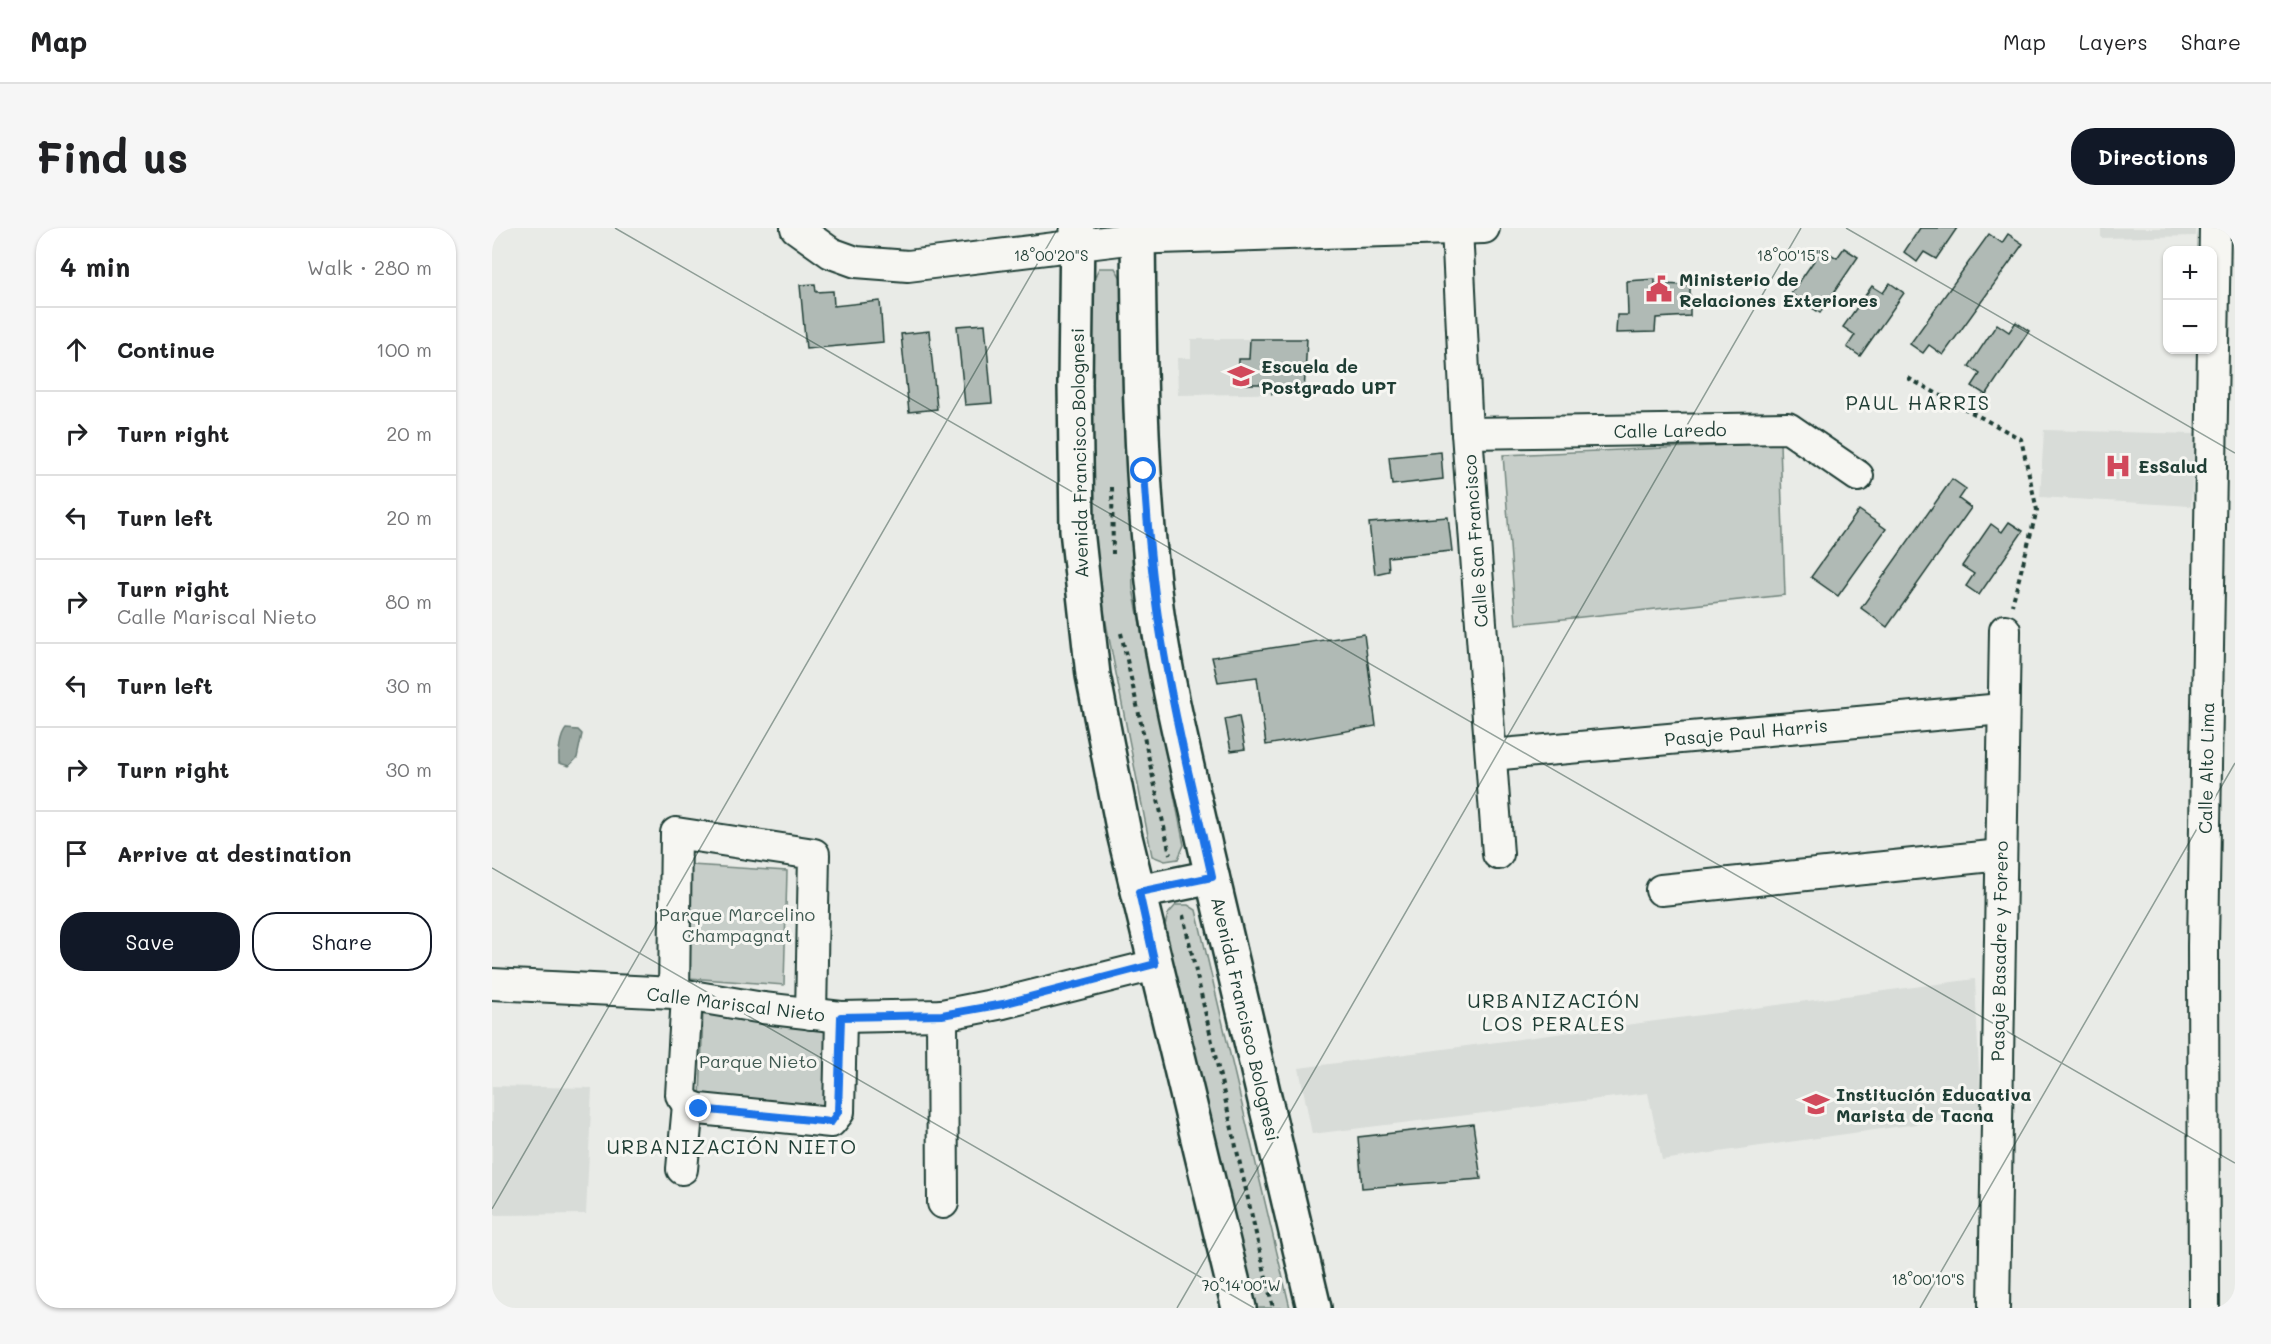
<!DOCTYPE html>
<meta charset="utf-8">
<style>
:root{--surface:#fff;--page:#f6f6f6;--text:#202124;--muted:#757577;--line:#e0e0e0;--accent:#111827}
body{margin:0;font-family:Mali,sans-serif;background:var(--page);color:var(--text)}
.controls{position:absolute;right:18px;top:18px;display:grid;overflow:hidden;border-radius:12px;box-shadow:0 2px 4px #0004}
.controls button{width:54px;height:54px;display:grid;place-items:center;padding:0;border:0;border-bottom:2px solid var(--line);background:var(--surface);color:var(--text);font:30px sans-serif}
.stop{position:absolute;width:18px;height:18px;margin:-14px;border:4px solid #1a73e8;border-radius:50%;background:#fff}
.stop.end{background:#1a73e8;border-color:#fff;box-shadow:0 2px 6px #0008}
.list{margin:0;padding:0;list-style:none}
h2{display:flex;justify-content:space-between;align-items:center;height:78px;margin:0;padding:0 24px;font-size:26px}
h2 small{font-size:20px;font-weight:400;color:var(--muted)}
.list li{display:grid;grid-template-columns:39px 1fr auto;gap:18px;align-items:center;box-sizing:border-box;height:84px;padding:0 24px;border-top:2px solid var(--line)}
.list b{display:block;font-size:22px;white-space:nowrap}
.list p{margin:0;font-size:20px;white-space:nowrap;color:var(--muted)}
.list em{font-size:20px;font-style:normal;color:var(--muted)}
.actions{display:flex;gap:12px;padding:18px 24px}
.actions a{flex:1;padding:14px 0;border:2px solid var(--accent);border-radius:24px;text-align:center;font-size:21px;color:var(--accent)}
.actions .main{background:var(--accent);color:#fff}
.icon{flex:none;width:33px;height:33px;fill:none;stroke:currentColor;stroke-width:2;stroke-linecap:round;stroke-linejoin:round}
.map{position:relative;flex:none;width:1743px;height:1080px;overflow:hidden;border-radius:24px}
header{display:flex;align-items:center;gap:36px;box-sizing:border-box;height:84px;padding:0 30px;background:var(--surface);border-bottom:2px solid var(--line)}
header strong{font-size:28px}
nav{display:flex;gap:33px;margin-inline-start:auto;font-size:21px}
.intro{display:flex;align-items:center;justify-content:space-between;box-sizing:border-box;height:144px;padding:0 36px}
h1{margin:0;font-size:42px}
.button{padding:15px 27px;border-radius:24px;background:var(--accent);color:#fff;font-size:21px;font-weight:700}
main{display:flex;gap:36px;padding:0 36px}
aside{flex:1;background:var(--surface);border-radius:24px;box-shadow:0 2px 4px #0004}
.map>svg:first-child{display:block}
</style>
<header>
<strong>Map</strong>
<nav><a>Map</a><a>Layers</a><a>Share</a></nav>
</header>
<div class="intro"><h1>Find us</h1><a class="button">Directions</a></div>
<main>
<aside>
<h2>4 min<small>Walk · 280 m</small></h2>
<ul class="list">
<li><svg class="icon" aria-label="ahead" viewBox="0 0 24 24"><path d="M12 20V5M6 11l6-6 6 6"/></svg><div><b>Continue</b></div><em>100 m</em></li>
<li><svg class="icon" aria-label="right" viewBox="0 0 24 24"><path d="M7 20v-9h11M14 6l5 5-5 5"/></svg><div><b>Turn right</b></div><em>20 m</em></li>
<li><svg class="icon" aria-label="left" viewBox="0 0 24 24"><path d="M17 20v-9H6M10 6l-5 5 5 5"/></svg><div><b>Turn left</b></div><em>20 m</em></li>
<li><svg class="icon" aria-label="right" viewBox="0 0 24 24"><path d="M7 20v-9h11M14 6l5 5-5 5"/></svg><div><b>Turn right</b><p>Calle Mariscal Nieto</p></div><em>80 m</em></li>
<li><svg class="icon" aria-label="left" viewBox="0 0 24 24"><path d="M17 20v-9H6M10 6l-5 5 5 5"/></svg><div><b>Turn left</b></div><em>30 m</em></li>
<li><svg class="icon" aria-label="right" viewBox="0 0 24 24"><path d="M7 20v-9h11M14 6l5 5-5 5"/></svg><div><b>Turn right</b></div><em>30 m</em></li>
<li><svg class="icon" aria-label="arrive" viewBox="0 0 24 24"><path d="M6 21V4h12l-3 4 3 4H6"/></svg><div><b>Arrive at destination</b></div></li>
</ul>
<div class="actions"><a class="main">Save</a><a>Share</a></div>
</aside>
<div class="map">
<svg width="1743" height="1080" viewBox="0 0 1743 1080">
<rect width="100%" height="100%" fill="#e9ebe7"/>
<filter id="ink" filterUnits="userSpaceOnUse"><feTurbulence type="fractalNoise" baseFrequency=".0167" numOctaves="2"/><feDisplacementMap in="SourceGraphic" scale="12" xChannelSelector="R" yChannelSelector="G"/><feConvolveMatrix kernelMatrix="1 2 1 2 8 2 1 2 1" color-interpolation-filters="sRGB"/></filter>
<g filter="url(#ink)">
<g fill="#d8dcd8">
<path d="M1609 0H1704V8L1609 10Z"/>
<path d="M699 111H815L812 165 686 167 685 130H699Z"/>
<path d="M1552 202 1703 206 1699 278 1548 269Z"/>
<path d="M1483 751 1489 887 1170 932 1156 865 820 906 807 840Z"/>
<path d="M0 858 100 860 94 986 0 987Z"/>
</g>
<g fill="#c7cec9" stroke="#73867e" stroke-width="1.5">
<path d="M607 40H623L632 55 641 361 692 617 686 631 673 633 660 628 603 339 599 57Z"/>
<path d="M1288 215 1293 367 1024 396 1011 227Z"/>
<path d="M199 637 295 643 292 757 197 750Z"/>
<path d="M684 677H696L704 682 798 1080H762L672 701 676 686Z"/>
<path d="M211 783 333 798 334 881 208 872Z"/>
</g>
<path fill="#99a6a0" stroke="#687c75" stroke-width="1.5" d="M74 501 86 502 90 506 85 530 77 538 67 535C66 525 68 508 74 501Z"/>
<g fill="#b0bab5" stroke="#1f3d34" stroke-width="1.5">
<path d="M1428 0H1465L1444 31 1432 24 1425 34 1412 24Z"/>
<path d="M1497 6 1510 15 1516 6 1531 16 1451 127 1437 117 1431 125 1418 116Z"/>
<path d="M1352 20 1366 29 1328 85 1299 66 1330 21 1345 30Z"/>
<path d="M1163 51V56L1198 57V88L1164 90 1163 104 1124 105 1125 87H1136L1135 53Z"/>
<path d="M1398 55 1412 65 1368 128 1355 119 1363 107 1351 99 1380 58 1391 65Z"/>
<path d="M323 56 324 64 341 63 342 78 388 73 391 114 314 121 308 57Z"/>
<path d="M1524 94 1537 103 1494 167 1480 158 1488 146 1477 138 1505 96 1517 104Z"/>
<path d="M493 96 500 175 473 177 465 98Z"/>
<path d="M437 103 445 181 417 184 409 106Z"/>
<path d="M758 111H815L812 165 780 166V156H746L747 131H757Z"/>
<path d="M949 224 951 251 900 257 897 229Z"/>
<path d="M1460 251 1474 261 1467 271 1479 280 1395 399 1369 380Z"/>
<path d="M1367 282 1394 301 1346 368 1319 349Z"/>
<path d="M956 289 960 323 896 329 897 343 883 346 877 295Z"/>
<path d="M1517 294 1531 303 1487 367 1474 358 1482 346 1470 338 1499 296 1510 304Z"/>
<path d="M872 406 884 498 774 517 765 449 726 454 720 429Z"/>
<path d="M747 488 753 521 739 523 733 491Z"/>
<path d="M981 896 989 951 870 960 866 909Z"/>
</g>
<g fill="none" stroke-linecap="round" stroke-linejoin="round">
<g stroke="#1f3d34" stroke-width="34">
<g id="minor">
<path d="M304 0 339 25 364 34 416 38 636 11 992 0"/>
<path d="M965 0 975 205 1006 626"/>
<path d="M975 205 1296 200 1366 248"/>
<path d="M999 527 1510 481"/>
<path d="M1169 662 1509 627"/>
<path d="M0 756 182 765 271 780 349 789 450 787 511 775 663 737"/>
<path d="M182 765 184 605 322 626 319 786"/>
<path d="M195 768 189 867 196 877 207 881 339 894 347 884 349 789"/>
<path d="M450 787 451 975"/>
<path d="M190 941 196 877"/>
<path d="M1502 1080 1513 402"/>
<path d="M1712 1080 1711 718 1723 0"/>
</g>
</g>
<g stroke="#1f3d34" stroke-width="38">
<g id="major">
<path d="M585 0 583 156 585 302 601 447 632 605 747 1080"/>
<path d="M646 0C647 128 648 258 665 386 676 464 696 541 713 618 748 772 785 926 822 1080"/>
<path d="M647 664 720 649"/>
</g>
</g>
<g stroke="#1f3d34" stroke-width="4" stroke-dasharray="4.5 4.5" stroke-linecap="butt">
<path d="M1416 150 1529 211 1545 282 1520 377"/>
<path d="M620 259 621 326"/>
<path d="M629 405 678 626"/>
<path d="M691 687 781 1080"/>
</g>
<use href="#minor" stroke="#f6f6f2" stroke-width="30"/>
<use href="#major" stroke="#f6f6f2" stroke-width="33"/>
</g>
</g>
<g fill="none" stroke-linecap="round" stroke-linejoin="round" filter="url(#ink)">
<path stroke="#1a73e8" stroke-width="8" d="M207 881 339 894 346 884 349 789 450 787 511 776 663 736 647 664 720 649C701 563 679 476 666 389 659 340 655 292 652 243"/>
</g>
<path fill="none" stroke="#1f3d34" stroke-width="1.5" stroke-opacity="0.45" d="M123 0 1743 935M1354 0 1743 225M0 640 762 1080M0 981 566 0M685 1080 1309 0M1428 1080 1743 535"/>
<defs>
<g id="civic-bare" transform="scale(2.07)"><path d="M-.6-6.5H3V-4.5H.6V-3L4-1V1h2V6H-6V1h2V-1L-.6-3ZM-1.2 2.5V6h2.4V2.5Z" fill="#d1495b" stroke="#f6f6f2" stroke-width="2.5" paint-order="stroke"/></g>
<g id="university-bare" transform="scale(2.07)"><path d="M0-5L7-2L0 1L-7-2ZM-4 1L0 2.5L4 1V4Q0 6-4 4Z" fill="#d1495b" stroke="#f6f6f2" stroke-width="2.5" paint-order="stroke"/></g>
<g id="hospital-bare" transform="scale(2.07)"><path d="M-5-5h3v3.5h4V-5h3V5h-3V1.5h-4V5h-3Z" fill="#d1495b" stroke="#f6f6f2" stroke-width="2.5" paint-order="stroke"/></g>
<g id="school-bare" transform="scale(2.07)"><path d="M0-5L7-2L0 1L-7-2ZM-4 1L0 2.5L4 1V4Q0 6-4 4Z" fill="#d1495b" stroke="#f6f6f2" stroke-width="2.5" paint-order="stroke"/></g>
</defs>
<g fill-rule="evenodd">
<use href="#civic-bare" x="1167" y="61"/>
<use href="#university-bare" x="749" y="148"/>
<use href="#hospital-bare" x="1626" y="238"/>
<use href="#school-bare" x="1324" y="876"/>
</g>
<g text-anchor="middle" dominant-baseline="central" stroke-width="6" stroke-linejoin="round" paint-order="stroke">
<g font-size="18" font-weight="bold" fill="#1f3d34" stroke="#f6f6f2" text-anchor="start">
<text x="1187" y="51">Ministerio de<tspan x="1187" dy="21">Relaciones Exteriores</tspan></text>
<text x="769" y="138">Escuela de<tspan x="769" dy="21">Postgrado UPT</tspan></text>
<text x="1646" y="238">EsSalud</text>
<text x="1344" y="866">Institución Educativa<tspan x="1344" dy="21">Marista de Tacna</tspan></text>
</g>
<g font-size="18" fill="#1f3d34" stroke="#f6f6f2">
<text transform="translate(1178 202) rotate(-1)">Calle Laredo</text>
<text transform="translate(587 225) rotate(-91)">Avenida Francisco Bolognesi</text>
<text transform="translate(983 313) rotate(-94)">Calle San Francisco</text>
<text transform="translate(1254 504) rotate(-5)">Pasaje Paul Harris</text>
<text transform="translate(1714 540) rotate(-89)">Calle Alto Lima</text>
<text transform="translate(1507 723) rotate(-89)">Pasaje Basadre y Forero</text>
<text transform="translate(244 776) rotate(7)">Calle Mariscal Nieto</text>
<text transform="translate(754 791) rotate(77)">Avenida Francisco Bolognesi</text>
</g>
<g font-size="18" fill="#415a52" stroke="#f6f6f2">
<text x="245" y="686">Parque Marcelino<tspan x="245" dy="21">Champagnat</tspan></text>
<text x="266" y="833">Parque Nieto</text>
</g>
<g font-size="20" letter-spacing="1.5" fill="#1f3d34" stroke="#f6f6f2">
<text x="1426" y="174">PAUL HARRIS</text>
<text x="1062" y="772">URBANIZACIÓN<tspan x="1062" dy="23">LOS PERALES</tspan></text>
<text x="240" y="918">URBANIZACIÓN NIETO</text>
</g>
</g>
<g font-size="15" text-anchor="middle" fill="#1f3d34" stroke="#f6f6f2" stroke-width="6" stroke-linejoin="round" paint-order="stroke">
<text x="559" y="33">18°00'20"S</text>
<text x="1301" y="33">18°00'15"S</text>
<text x="1436" y="1057">18°00'10"S</text>
<text x="749" y="1063">70°14'00"W</text>
</g>
</svg>
<div class="controls">
<button>+</button>
<button>−</button>
</div>
<div class="stop" style="left:652px;top:243px"></div>
<div class="stop end" style="left:207px;top:881px"></div>
</div>
</main>
